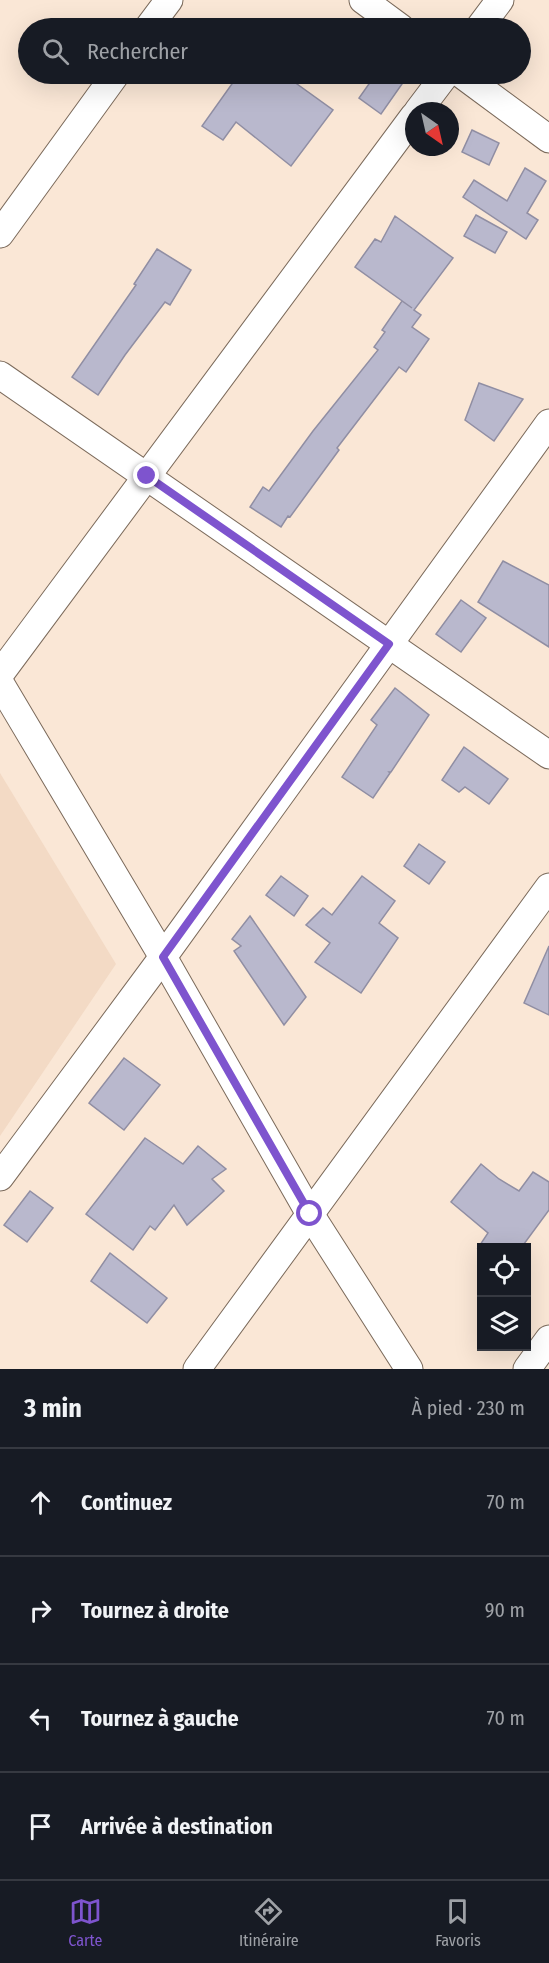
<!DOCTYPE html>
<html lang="fr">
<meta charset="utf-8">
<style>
:root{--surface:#171b24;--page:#20242c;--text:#f1f3f6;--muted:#9ea1a6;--line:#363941;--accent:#7e54ce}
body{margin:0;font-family:"Fira Sans Condensed",sans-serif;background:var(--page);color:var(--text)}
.controls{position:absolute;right:18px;bottom:18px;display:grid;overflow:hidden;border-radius:0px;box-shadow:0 6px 24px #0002}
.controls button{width:54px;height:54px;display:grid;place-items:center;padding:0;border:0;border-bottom:2px solid var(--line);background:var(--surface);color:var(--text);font:30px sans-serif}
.compass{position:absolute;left:405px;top:102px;width:54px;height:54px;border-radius:50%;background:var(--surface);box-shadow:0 6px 24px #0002;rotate:146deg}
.stop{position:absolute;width:18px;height:18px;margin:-14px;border:4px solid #7e54ce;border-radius:50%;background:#fff}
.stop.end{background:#7e54ce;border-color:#fff;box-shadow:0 2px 6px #0008}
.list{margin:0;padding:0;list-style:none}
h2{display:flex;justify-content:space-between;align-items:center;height:78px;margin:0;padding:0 24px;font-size:26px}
h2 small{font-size:20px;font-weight:400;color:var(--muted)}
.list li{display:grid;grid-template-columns:39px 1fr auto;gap:18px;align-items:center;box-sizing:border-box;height:108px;padding:0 24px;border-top:2px solid var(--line)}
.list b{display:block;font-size:22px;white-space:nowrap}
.list em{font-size:20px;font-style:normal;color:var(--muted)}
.icon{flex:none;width:33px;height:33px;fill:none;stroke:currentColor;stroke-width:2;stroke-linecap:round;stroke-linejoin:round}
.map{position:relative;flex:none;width:549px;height:1369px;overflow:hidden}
.search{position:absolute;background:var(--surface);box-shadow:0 6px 24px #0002;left:18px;right:18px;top:18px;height:66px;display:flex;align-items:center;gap:15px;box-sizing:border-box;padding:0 21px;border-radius:33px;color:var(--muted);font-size:22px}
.sheet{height:510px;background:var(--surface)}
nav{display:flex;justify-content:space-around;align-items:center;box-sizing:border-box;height:84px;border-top:2px solid var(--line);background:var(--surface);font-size:16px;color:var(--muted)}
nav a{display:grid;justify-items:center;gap:3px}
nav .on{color:var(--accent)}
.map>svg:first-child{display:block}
</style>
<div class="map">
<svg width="549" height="1369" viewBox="0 0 549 1369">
<rect width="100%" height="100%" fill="#fae7d6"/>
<path fill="#f3dac5" d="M0 773 116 964 0 1136Z"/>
<g fill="#b9b8cd" stroke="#908ea3" stroke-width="1.5">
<path d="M239 74H283L333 110 291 166 236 122 223 140 202 126Z"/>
<path d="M376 74H409L381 114 359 98Z"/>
<path d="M472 130 499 143 489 165 462 152Z"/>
<path d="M525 168 546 181 527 213 538 220 526 239 463 197 474 180 507 201Z"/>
<path d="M476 215 507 232 495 253 464 236Z"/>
<path d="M395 216 453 258 414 310 421 315 412 327 429 339 406 372 399 367 337 448 339 450 290 517 288 516 281 527 250 507 263 487 269 491 313 431 378 350 374 347 385 332 382 330 402 301 412 308 355 267 375 239 381 242Z"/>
<path d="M157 249 191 270 170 305 165 302 125 355 98 395 72 377 136 285 134 284Z"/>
<path d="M479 383 523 399 494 441 465 420Z"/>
<path d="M503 561 549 585V647L478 602Z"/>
<path d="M461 600 486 618 461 652 436 634Z"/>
<path d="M395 688 429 715 391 772H389L390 773 373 798 342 777 377 725 371 720Z"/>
<path d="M464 747 508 779 489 804 465 787 459 792 442 780Z"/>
<path d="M419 844 445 862 429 884 404 866Z"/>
<path d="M281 876 308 896 294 916 266 895Z"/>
<path d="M362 876 395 901 379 923 398 938 361 993 315 962 330 943 306 925 323 908 332 915Z"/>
<path d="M250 916 306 997 284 1025 234 951 241 946 232 939Z"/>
<path d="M549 946V1015L524 1003Z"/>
<path d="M124 1058 160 1085 124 1130 89 1103Z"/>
<path d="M145 1138 183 1164 198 1146 226 1169 212 1179 224 1191 187 1225 174 1205 155 1230 150 1226 133 1250 86 1214Z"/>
<path d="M481 1164 499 1179 519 1191 533 1172 549 1182V1210L521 1248H478L488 1233 451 1202Z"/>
<path d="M30 1191 53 1208 27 1242 4 1225Z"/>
<path d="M110 1253 167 1298 147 1323 91 1281Z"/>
</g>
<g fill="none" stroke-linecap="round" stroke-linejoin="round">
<g stroke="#7b6a5b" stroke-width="29">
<g id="minor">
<path d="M363 0 401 28"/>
<path d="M148 28 169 0"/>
<path d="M479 28 500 0"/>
<path d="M461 74 549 139"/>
<path d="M418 111 446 74"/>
<path d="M0 234 116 74"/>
<path d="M0 375 549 755"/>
<path d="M0 674 414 116"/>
<path d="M0 683 163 957 310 1214 409 1369"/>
<path d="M0 1177 163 957 549 423"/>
<path d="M197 1369 549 887"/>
<path d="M527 1369 549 1339"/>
</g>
</g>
<use href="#minor" stroke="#fff" stroke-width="27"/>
</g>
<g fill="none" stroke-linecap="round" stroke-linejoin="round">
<path stroke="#7e54ce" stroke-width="8" d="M147 476 389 644 163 957 310 1214"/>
</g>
</svg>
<div class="controls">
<button><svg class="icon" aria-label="locate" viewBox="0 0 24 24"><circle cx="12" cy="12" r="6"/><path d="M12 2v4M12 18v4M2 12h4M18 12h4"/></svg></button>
<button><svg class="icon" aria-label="layers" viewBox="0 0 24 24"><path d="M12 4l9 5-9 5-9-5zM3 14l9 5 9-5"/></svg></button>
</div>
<svg class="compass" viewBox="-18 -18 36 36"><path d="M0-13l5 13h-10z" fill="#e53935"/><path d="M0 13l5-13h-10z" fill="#9ea1a6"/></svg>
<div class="stop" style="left:310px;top:1214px"></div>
<div class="stop end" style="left:147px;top:476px"></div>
<div class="search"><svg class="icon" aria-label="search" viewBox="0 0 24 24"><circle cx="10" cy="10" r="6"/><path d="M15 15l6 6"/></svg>Rechercher</div>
</div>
<section class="sheet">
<h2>3 min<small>À pied · 230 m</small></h2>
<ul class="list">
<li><svg class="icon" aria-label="ahead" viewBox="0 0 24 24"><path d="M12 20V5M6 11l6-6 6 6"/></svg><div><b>Continuez</b></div><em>70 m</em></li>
<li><svg class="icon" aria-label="right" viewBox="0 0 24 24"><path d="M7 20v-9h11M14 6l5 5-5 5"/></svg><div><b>Tournez à droite</b></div><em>90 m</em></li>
<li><svg class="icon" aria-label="left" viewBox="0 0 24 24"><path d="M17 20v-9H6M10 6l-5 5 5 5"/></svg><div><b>Tournez à gauche</b></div><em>70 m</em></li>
<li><svg class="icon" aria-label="arrive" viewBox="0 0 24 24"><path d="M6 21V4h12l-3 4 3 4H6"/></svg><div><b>Arrivée à destination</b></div></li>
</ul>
</section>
<nav>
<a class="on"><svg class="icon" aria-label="map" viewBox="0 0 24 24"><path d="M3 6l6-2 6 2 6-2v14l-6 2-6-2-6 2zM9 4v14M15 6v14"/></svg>Carte</a>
<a><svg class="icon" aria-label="directions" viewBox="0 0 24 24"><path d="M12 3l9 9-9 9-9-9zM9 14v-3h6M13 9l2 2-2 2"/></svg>Itinéraire</a>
<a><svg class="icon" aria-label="saved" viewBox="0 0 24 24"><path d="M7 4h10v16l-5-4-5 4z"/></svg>Favoris</a>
</nav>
